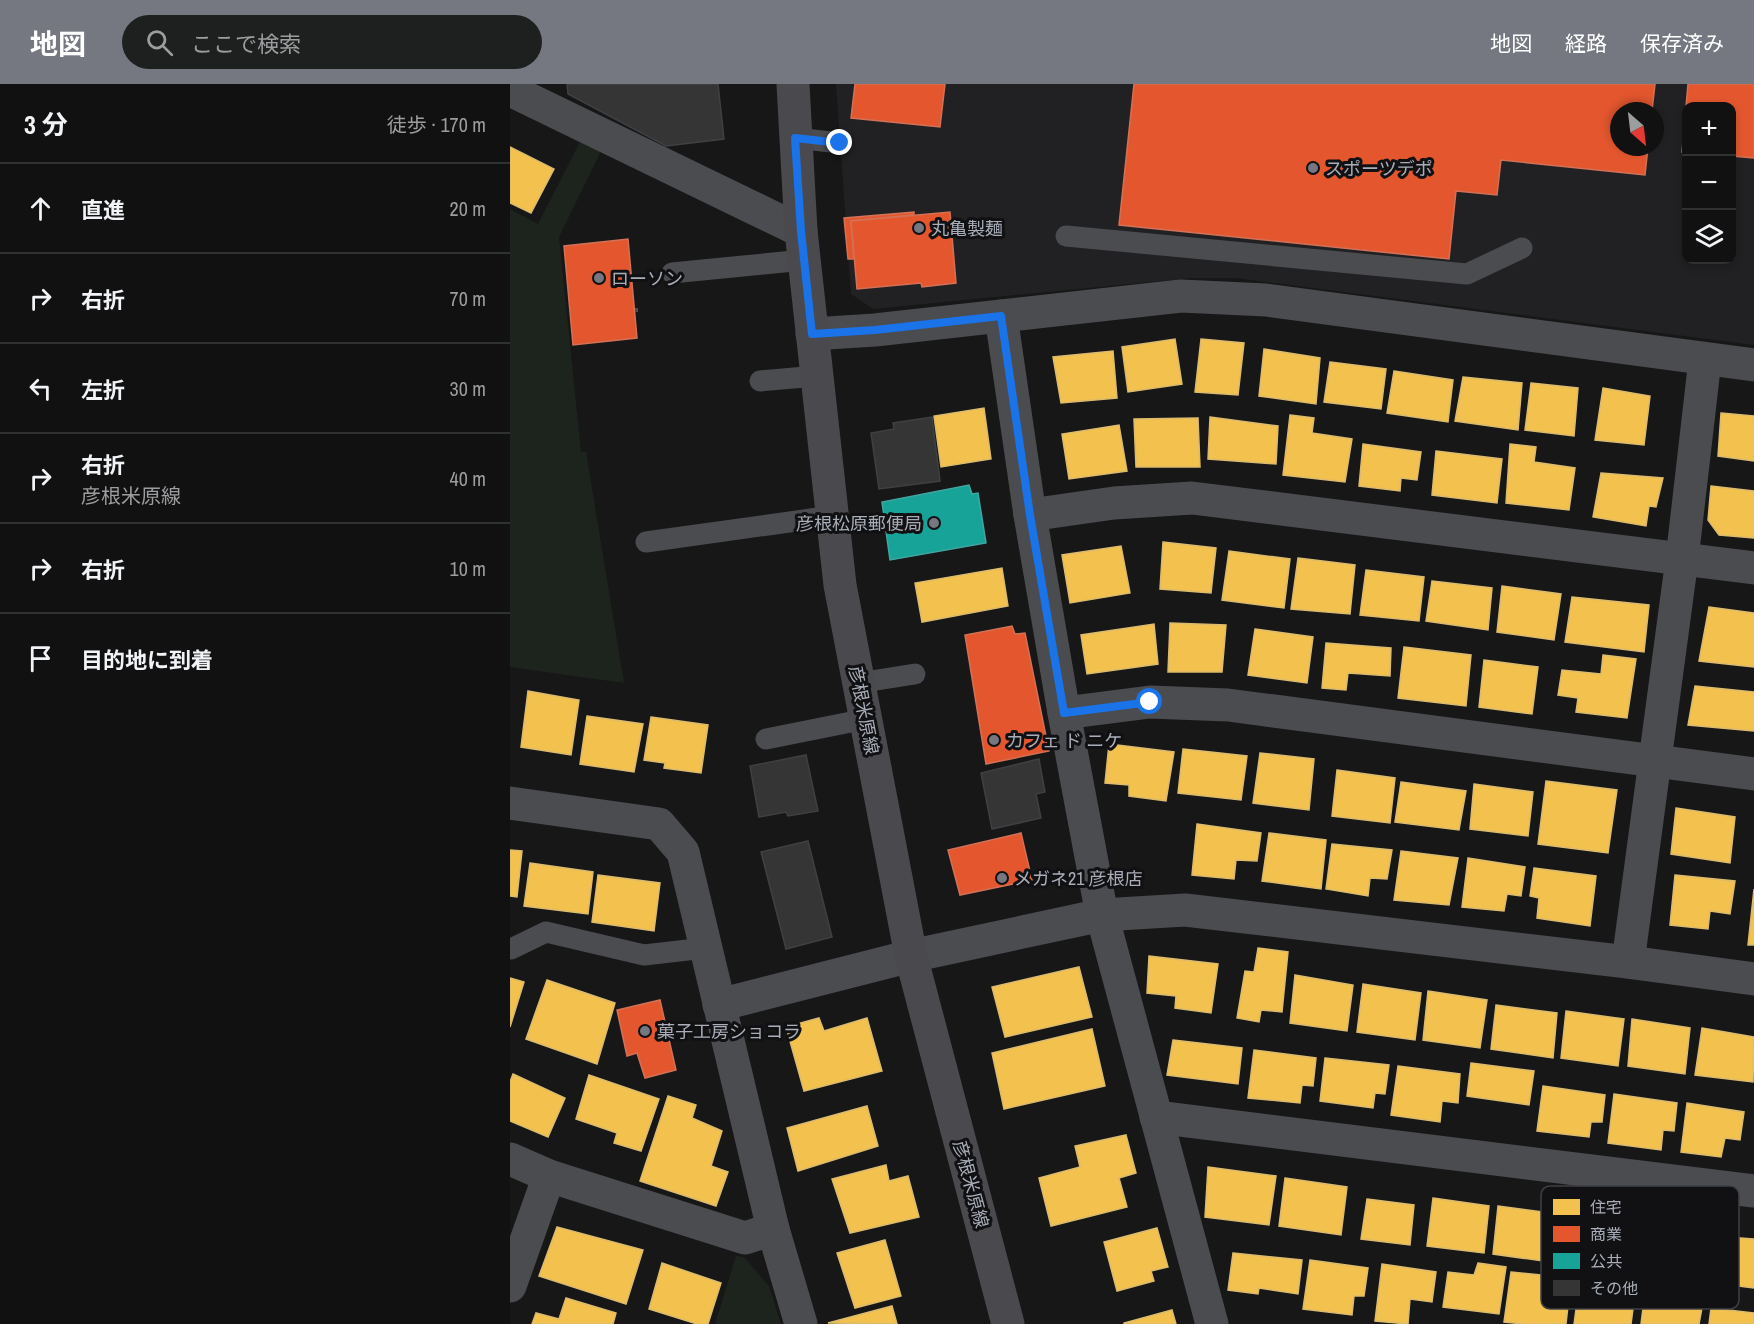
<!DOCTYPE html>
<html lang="ja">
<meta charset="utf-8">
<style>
:root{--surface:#111;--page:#1e1f1f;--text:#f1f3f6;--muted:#9c9d9f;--line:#303131;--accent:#757880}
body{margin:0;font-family:"Archivo Narrow","Noto Sans JP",sans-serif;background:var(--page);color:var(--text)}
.controls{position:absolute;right:18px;top:18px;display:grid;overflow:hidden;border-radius:12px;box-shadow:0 3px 9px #0003}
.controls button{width:54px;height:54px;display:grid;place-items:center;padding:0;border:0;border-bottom:2px solid var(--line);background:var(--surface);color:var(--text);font:30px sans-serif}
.compass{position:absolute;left:1100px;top:18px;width:54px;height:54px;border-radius:50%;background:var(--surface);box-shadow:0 3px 9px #0003;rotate:152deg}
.stop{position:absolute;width:18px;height:18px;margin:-14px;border:4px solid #1a73e8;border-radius:50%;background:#fff}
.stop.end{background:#1a73e8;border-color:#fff;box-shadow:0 2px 6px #0008}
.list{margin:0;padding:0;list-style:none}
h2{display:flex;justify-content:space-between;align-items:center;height:78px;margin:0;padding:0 24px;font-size:26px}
h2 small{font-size:20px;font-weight:400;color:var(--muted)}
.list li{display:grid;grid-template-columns:39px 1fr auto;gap:18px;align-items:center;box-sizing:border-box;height:90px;padding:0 24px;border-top:2px solid var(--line)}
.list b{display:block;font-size:22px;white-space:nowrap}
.list p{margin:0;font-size:20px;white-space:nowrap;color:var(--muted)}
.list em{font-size:20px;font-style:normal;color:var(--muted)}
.icon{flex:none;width:33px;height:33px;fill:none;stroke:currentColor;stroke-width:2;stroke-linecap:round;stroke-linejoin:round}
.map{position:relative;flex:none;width:1244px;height:1240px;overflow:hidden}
header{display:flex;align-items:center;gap:36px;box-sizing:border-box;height:84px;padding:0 30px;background:var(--accent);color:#fff}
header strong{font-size:28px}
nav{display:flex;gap:33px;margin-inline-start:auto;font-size:21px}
.search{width:420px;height:54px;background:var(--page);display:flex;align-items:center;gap:15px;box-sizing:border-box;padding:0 21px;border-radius:33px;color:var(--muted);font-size:22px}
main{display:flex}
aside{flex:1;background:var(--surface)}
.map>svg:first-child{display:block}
</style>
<header>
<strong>地図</strong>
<div class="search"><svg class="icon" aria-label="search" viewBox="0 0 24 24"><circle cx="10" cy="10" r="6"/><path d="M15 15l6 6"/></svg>ここで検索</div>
<nav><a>地図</a><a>経路</a><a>保存済み</a></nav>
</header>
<main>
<aside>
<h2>3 分<small>徒歩 · 170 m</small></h2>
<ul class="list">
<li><svg class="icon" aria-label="ahead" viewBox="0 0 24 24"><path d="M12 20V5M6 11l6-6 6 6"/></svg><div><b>直進</b></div><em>20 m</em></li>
<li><svg class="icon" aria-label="right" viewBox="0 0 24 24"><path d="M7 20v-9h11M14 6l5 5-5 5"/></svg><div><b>右折</b></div><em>70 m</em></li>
<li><svg class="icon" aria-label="left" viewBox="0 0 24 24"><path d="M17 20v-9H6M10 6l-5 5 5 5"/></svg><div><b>左折</b></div><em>30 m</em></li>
<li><svg class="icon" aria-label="right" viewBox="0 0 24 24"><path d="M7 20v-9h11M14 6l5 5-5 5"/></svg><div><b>右折</b><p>彦根米原線</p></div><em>40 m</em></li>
<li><svg class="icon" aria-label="right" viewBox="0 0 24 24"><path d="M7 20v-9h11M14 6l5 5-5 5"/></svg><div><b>右折</b></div><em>10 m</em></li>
<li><svg class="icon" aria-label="arrive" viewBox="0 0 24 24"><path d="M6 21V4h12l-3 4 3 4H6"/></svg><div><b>目的地に到着</b></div></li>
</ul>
</aside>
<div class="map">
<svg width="1244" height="1240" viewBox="0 0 1244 1240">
<rect width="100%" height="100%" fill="#171717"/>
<path fill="#212123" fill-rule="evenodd" d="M326 0H1244V261L726 194H681L363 225 341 210ZM1176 22H1222V176H1176ZM1109 27H1145V63H1109Z"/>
<g fill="#1d241e">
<path d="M74 50 93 63 49 153 71 368H76L114 599 0 583V125L28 140Z"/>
<path d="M226 1172 234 1173 259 1202 271 1240H205Z"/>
</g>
<g fill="#f2c14e" stroke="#dcbb6e" stroke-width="1.5">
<path d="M0 63 44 85 21 129 0 119Z"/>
<path d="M665 255 672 300 618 308 612 263Z"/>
<path d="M691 255 734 259 728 311 685 308Z"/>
<path d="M754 265 810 274 806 320 749 312Z"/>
<path d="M603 267 607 314 551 319 543 273Z"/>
<path d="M820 278 876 285 871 325 814 318Z"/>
<path d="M884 287 943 296 938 338 877 329Z"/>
<path d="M953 293 1012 299 1008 346 945 337Z"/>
<path d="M1021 299 1068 304 1064 352 1015 346Z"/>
<path d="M1093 304 1140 312 1134 361 1085 356Z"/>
<path d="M474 324 481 375 431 383 424 332Z"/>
<path d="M1211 329 1244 332V377L1208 372Z"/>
<path d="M780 331 804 334 802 349 842 355 835 398 773 391Z"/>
<path d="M700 333 768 342 766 380 698 375Z"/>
<path d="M688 334 690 383H626L624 335Z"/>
<path d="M609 341 617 387 559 395 552 350Z"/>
<path d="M853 360 911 368 907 396 891 394 890 407 849 402Z"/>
<path d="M1000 360 1026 363 1024 378 1065 384 1059 426 996 419Z"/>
<path d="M926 367 992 375 987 419 922 411Z"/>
<path d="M1091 389 1153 394 1146 423 1139 422 1136 442 1083 433Z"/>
<path d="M1201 402 1244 407V454L1209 451 1198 436Z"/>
<path d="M653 458 706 464 701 509 650 505Z"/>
<path d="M611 462 620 509 560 519 552 471Z"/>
<path d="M719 467 780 475 774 524 712 516Z"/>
<path d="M788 474 845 481 840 530 781 525Z"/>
<path d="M492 484 498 522 412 538 405 499Z"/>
<path d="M856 486 914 493 909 537 850 531Z"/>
<path d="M922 497 982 504 978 546 916 537Z"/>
<path d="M992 502 1051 510 1044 556 987 548Z"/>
<path d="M1062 513 1139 521 1134 568 1055 558Z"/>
<path d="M1199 523 1244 529V583L1189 577Z"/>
<path d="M660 539 716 541 712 588H658Z"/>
<path d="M644 540 648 580 577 590 571 551Z"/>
<path d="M745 545 803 553 797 599 738 591Z"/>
<path d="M816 559 881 564 880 592 838 589 836 606 812 604Z"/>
<path d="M894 563 961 571 956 622 888 614Z"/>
<path d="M1093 571 1126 575 1117 634 1066 628 1068 614 1048 611 1052 586 1091 590Z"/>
<path d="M974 576 1028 583 1022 630 969 623Z"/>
<path d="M1185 602 1244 608V647L1178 641Z"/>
<path d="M18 607 69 616 61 671 11 663Z"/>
<path d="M77 632 133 640 124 688 70 680Z"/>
<path d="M141 633 198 641 191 689 154 684 155 679 134 676Z"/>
<path d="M599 660 664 668 656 717 619 712V701L595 699Z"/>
<path d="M673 665 737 672 731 716 668 709Z"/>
<path d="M750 669 804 675 799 726 743 719Z"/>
<path d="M827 686 885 694 880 739 822 732Z"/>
<path d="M1036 697 1107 706 1098 769 1028 760Z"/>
<path d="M891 698 956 707 949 746 885 738Z"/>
<path d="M964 700 1023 708 1018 752 960 745Z"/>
<path d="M1166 724 1225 733 1220 779 1161 770Z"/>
<path d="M687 740 751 749 747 777 726 776 724 795 682 791Z"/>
<path d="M759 749 816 756 811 805 752 797Z"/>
<path d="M822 760 882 766 877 795 860 794 858 812 816 805Z"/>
<path d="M0 766 12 767 7 813 0 812Z"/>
<path d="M891 767 948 774 939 821 884 816Z"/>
<path d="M958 774 1015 783 1011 812 997 810 994 827 952 823Z"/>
<path d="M20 779 83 788 78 830 14 822Z"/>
<path d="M1024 784 1086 792 1080 842 1027 834 1029 814 1020 812Z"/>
<path d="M88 791 150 799 144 847 82 838Z"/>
<path d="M1165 791 1225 797 1220 830 1200 827 1198 845 1160 841Z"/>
<path d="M1244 805V861H1238Z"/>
<path d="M748 864 778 868 772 928 751 926 749 938 727 934 735 887 744 888Z"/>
<path d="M639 872 708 880 701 929 665 924 666 912 637 909Z"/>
<path d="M569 883 582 933 495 953 482 903Z"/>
<path d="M785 891 843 901 837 947 780 939Z"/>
<path d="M0 894 14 898 0 943Z"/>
<path d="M37 896 105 919 87 980 16 955Z"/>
<path d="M853 900 911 909 905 956 847 948Z"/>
<path d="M918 907 977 916 970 964 913 956Z"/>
<path d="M986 921 1047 929 1043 974 981 965Z"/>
<path d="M1056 927 1114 935 1108 982 1051 974Z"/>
<path d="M309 934 314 947 357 934 372 987 294 1007 276 943Z"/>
<path d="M1122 935 1180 944 1175 990 1118 982Z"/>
<path d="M1192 944 1244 953 1243 998 1185 991Z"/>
<path d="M582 945 595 1002 494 1025 482 969Z"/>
<path d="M663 956 732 964 728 1000 657 991Z"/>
<path d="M744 966 806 974 803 1002 792 1001 790 1019 738 1014Z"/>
<path d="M815 974 879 981 875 1010 865 1009 863 1024 810 1017Z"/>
<path d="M961 979 1024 987 1019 1021 957 1012Z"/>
<path d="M888 982 950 990 948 1019 932 1017 930 1038 881 1031Z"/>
<path d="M3 990 55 1014 38 1053 0 1037V998Z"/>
<path d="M79 991 149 1015 131 1067 104 1059 107 1049 66 1035Z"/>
<path d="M1033 1002 1095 1011 1092 1038H1081L1079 1053 1027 1047Z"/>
<path d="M1104 1010 1167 1019 1164 1047 1153 1046 1151 1066 1098 1059Z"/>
<path d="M158 1012 186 1021 182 1034 212 1047 201 1082 218 1088 206 1122 130 1097Z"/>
<path d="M1177 1019 1234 1028 1230 1056 1215 1054 1211 1073 1171 1068Z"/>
<path d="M357 1022 368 1062 288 1087 277 1044Z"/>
<path d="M616 1051 626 1089 609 1094 617 1123 541 1142 529 1094 570 1083 565 1062Z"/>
<path d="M376 1081 379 1097 398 1092 409 1133 340 1149 322 1095Z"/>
<path d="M698 1083 766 1092 759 1141 695 1133Z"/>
<path d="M775 1094 837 1103 831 1151 769 1142Z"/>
<path d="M923 1114 979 1122 974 1169 917 1162Z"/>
<path d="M857 1115 904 1121 900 1161 851 1155Z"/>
<path d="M988 1122 1040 1129 1033 1177 983 1170Z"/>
<path d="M47 1143 133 1166 116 1220 29 1192Z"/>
<path d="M647 1144 658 1183 641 1187 644 1197 607 1207 594 1158Z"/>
<path d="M1204 1152 1244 1155V1204L1197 1198Z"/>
<path d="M375 1156 391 1212 345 1224 327 1169Z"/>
<path d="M723 1169 792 1176 788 1210 749 1204 748 1210 718 1206Z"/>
<path d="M800 1176 858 1184 854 1212H844L842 1231 793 1225Z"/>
<path d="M152 1179 211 1199 198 1240H187L139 1225Z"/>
<path d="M968 1179 996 1183 989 1230 933 1223 938 1188 964 1191Z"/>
<path d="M872 1180 926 1188 922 1218 900 1215 898 1240 865 1237Z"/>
<path d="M1001 1188 1061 1194 1056 1240H1014L994 1238Z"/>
<path d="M1070 1196 1126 1202 1121 1240H1064Z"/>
<path d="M56 1214 106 1229 103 1240H22L26 1229 49 1235Z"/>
<path d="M1134 1216 1192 1224 1189 1240H1131Z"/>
<path d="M382 1222 387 1240 318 1239Z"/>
<path d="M1201 1224 1244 1229V1240H1199Z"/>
<path d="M662 1226 666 1240H614V1239Z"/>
</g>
<g fill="#e4572e" stroke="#d27157" stroke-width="1.5">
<path d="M345 0H435L430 43 341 34Z"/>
<path d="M624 0H1145L1142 27H1109V63H1138L1135 91 991 76 987 111 946 107 939 175 609 141Z"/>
<path d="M1178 0H1244V74L1222 72V22H1176V68H1172Z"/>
<path d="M404 128V131L341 137 344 175H338L334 134Z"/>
<path d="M440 128 446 199 412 203 411 199 347 205 341 137Z"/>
<path d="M118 155 127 254 63 261 54 162Z"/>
<path d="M502 542 505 550 515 549 539 667 476 680 455 551Z"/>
<path d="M511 749 522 796 450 811 438 766Z"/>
<path d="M150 916 166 986 135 994 127 969 117 972 107 926Z"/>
</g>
<path fill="#17a398" stroke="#42a6a2" stroke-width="1.5" d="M459 401 462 410 468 409 476 459 380 476 372 418Z"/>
<g fill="#353536" stroke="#3f4043" stroke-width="1.5">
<path d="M57 0H208L214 55 156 62 58 10Z"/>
<path d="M422 333 430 397 369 405 361 349 384 345 383 339Z"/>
<path d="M296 671 308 727 278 732 276 728 249 733 240 682Z"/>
<path d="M529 675 535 708 526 710 531 734 482 745 471 689Z"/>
<path d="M298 757 322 853 276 865 251 768Z"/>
</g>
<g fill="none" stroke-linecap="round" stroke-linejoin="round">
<path stroke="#4d4e52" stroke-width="4" stroke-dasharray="3 4.5" stroke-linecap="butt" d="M125 226H132"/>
<g stroke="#4b4c50" stroke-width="21">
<path d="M285 54 330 59"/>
<path d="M556 152 957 190 1012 164"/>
<path d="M162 189 294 176"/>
<path d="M250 297 307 292"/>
<path d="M136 458 322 432"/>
<path d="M348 599 405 590"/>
<path d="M256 655 356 635"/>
<path d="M1 865 36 848 134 871 195 864"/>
</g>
<g stroke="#4b4c50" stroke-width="33">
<path d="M0 6 291 147"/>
<path d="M491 232 520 431 554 629 592 831 702 1240"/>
<path d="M302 250 365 246 671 212 756 216 1244 281"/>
<path d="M520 431 604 419 682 414 1244 484"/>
<path d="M554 629 640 618 718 621 1244 690"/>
<path d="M0 719 149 740 173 768 263 1145 291 1240"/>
<path d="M1118 878 1172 475 1195 276"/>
<path d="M209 921 401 872 592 831 675 826 1118 878 1244 895"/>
<path d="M646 1033 1244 1107"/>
<path d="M0 1075 39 1092 235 1154 263 1145"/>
<path d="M0 1202 39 1092"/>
</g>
<path stroke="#4a4a4e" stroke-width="33" d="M283 0 291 147 330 501 401 872 498 1240"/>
</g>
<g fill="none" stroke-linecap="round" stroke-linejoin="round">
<path stroke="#1a73e8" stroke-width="8" d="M330 59 285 54 291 147 302 250 365 246 491 232 520 431 554 629 640 618"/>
</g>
<g fill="#757880" stroke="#111113" stroke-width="2">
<circle cx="803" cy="84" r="6"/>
<circle cx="409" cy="144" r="6"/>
<circle cx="89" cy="194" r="6"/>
<circle cx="424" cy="439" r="6"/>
<circle cx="484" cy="656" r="6"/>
<circle cx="492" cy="794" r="6"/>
<circle cx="135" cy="947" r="6"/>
</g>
<g text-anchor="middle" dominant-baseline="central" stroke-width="6" stroke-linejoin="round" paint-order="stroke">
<g font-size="18" fill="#a8adb8" stroke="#111113" text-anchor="start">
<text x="815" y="84">スポーツデポ</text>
<text x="421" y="144">丸亀製麺</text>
<text x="101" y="194">ローソン</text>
<text x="412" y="439" text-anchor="end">彦根松原郵便局</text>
<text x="496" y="656">カフェ ド ニケ</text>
<text x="504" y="794">メガネ21 彦根店</text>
<text x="147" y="947">菓子工房ショコラ</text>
</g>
<g font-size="18" fill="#a8adb8" stroke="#111113">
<text transform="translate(354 626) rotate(79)">彦根米原線</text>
<text transform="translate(461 1100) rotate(75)">彦根米原線</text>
</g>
</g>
<rect x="1031" y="1102" width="198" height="123" rx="9" fill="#111113" stroke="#3e4045" stroke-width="1.5"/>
<rect x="1043" y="1115" width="27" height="16" fill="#f2c14e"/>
<rect x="1043" y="1142" width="27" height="16" fill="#e4572e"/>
<rect x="1043" y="1169" width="27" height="16" fill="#17a398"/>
<rect x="1043" y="1196" width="27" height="16" fill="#353536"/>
<g font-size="16" fill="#a8adb8">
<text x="1080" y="1129">住宅</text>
<text x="1080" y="1156">商業</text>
<text x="1080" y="1183">公共</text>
<text x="1080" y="1210">その他</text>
</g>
</svg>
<div class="controls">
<button>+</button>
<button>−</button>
<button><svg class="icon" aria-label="layers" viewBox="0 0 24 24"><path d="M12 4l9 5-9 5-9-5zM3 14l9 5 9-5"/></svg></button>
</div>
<svg class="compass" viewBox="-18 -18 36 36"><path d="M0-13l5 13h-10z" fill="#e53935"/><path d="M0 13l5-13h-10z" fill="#9c9d9f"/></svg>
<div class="stop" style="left:640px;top:618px"></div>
<div class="stop end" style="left:330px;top:59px"></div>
</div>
</main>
